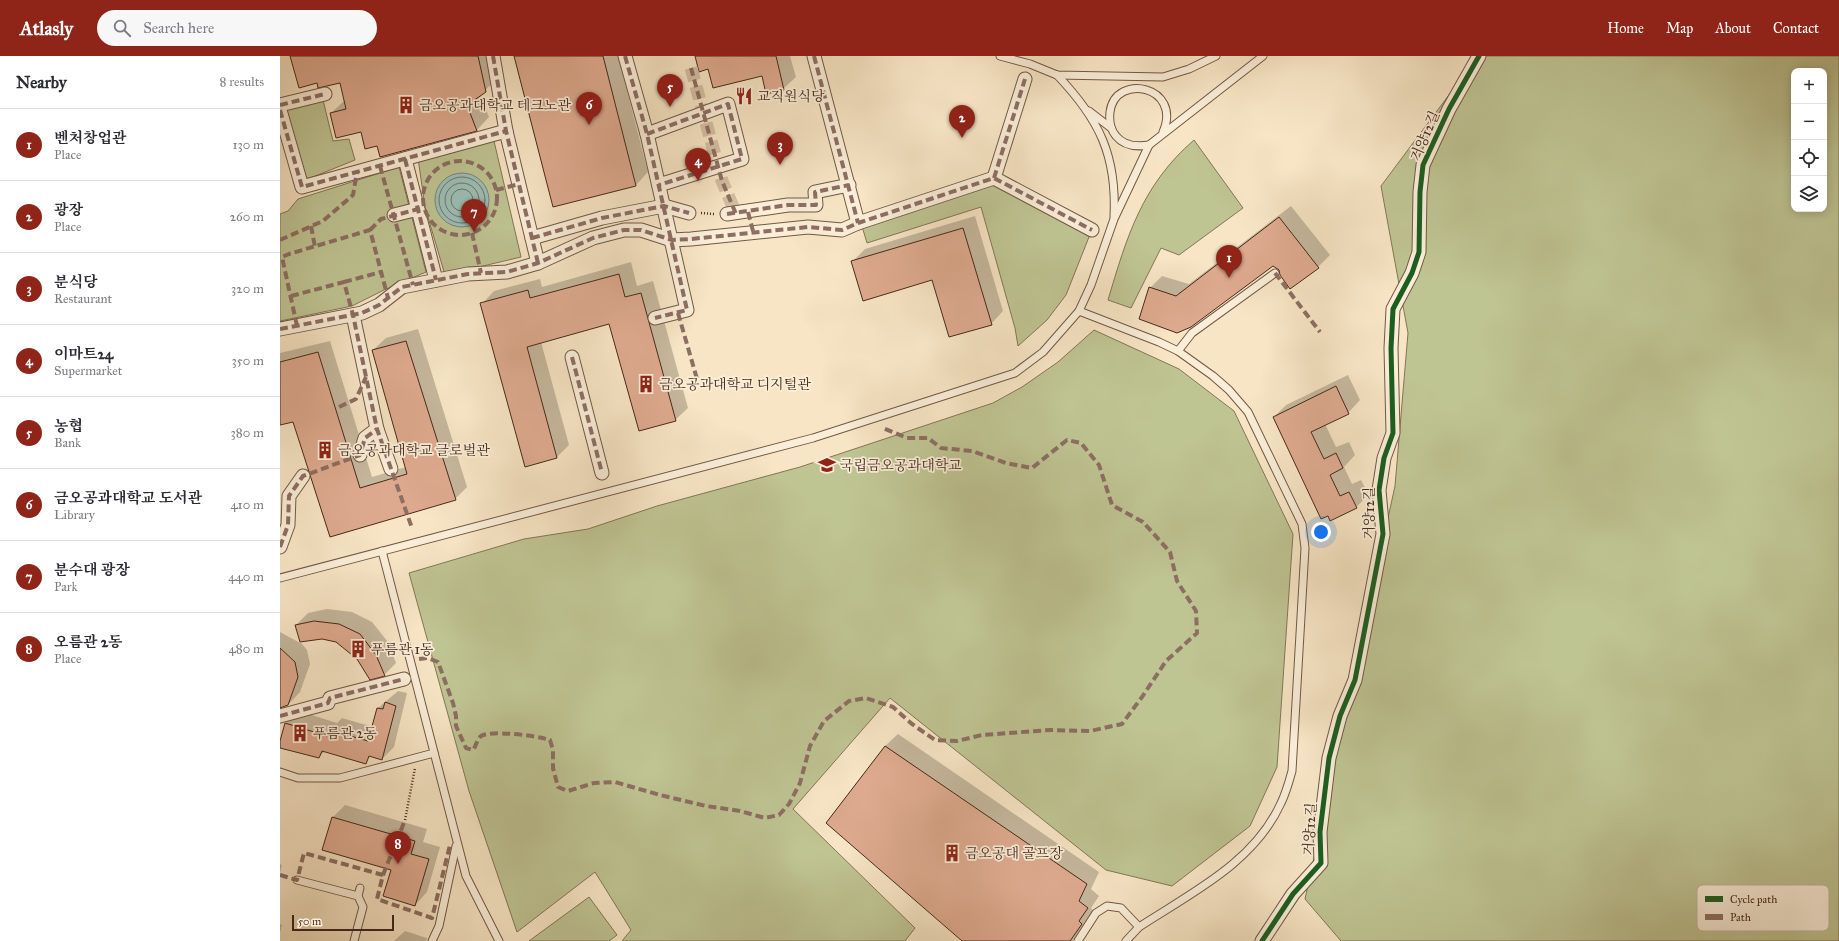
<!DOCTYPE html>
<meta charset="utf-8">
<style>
:root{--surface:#fff;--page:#f7f7f7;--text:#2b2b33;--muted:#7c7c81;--line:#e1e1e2;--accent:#8f2418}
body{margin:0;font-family:"IM FELL Great Primer","Noto Serif KR",serif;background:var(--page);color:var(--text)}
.controls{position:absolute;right:12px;top:12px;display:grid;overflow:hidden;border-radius:8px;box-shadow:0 2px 10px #0003}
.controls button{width:36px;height:36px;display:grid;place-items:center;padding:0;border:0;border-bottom:1px solid var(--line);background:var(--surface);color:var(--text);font:20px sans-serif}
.scale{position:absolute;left:12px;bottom:10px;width:102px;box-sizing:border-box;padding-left:4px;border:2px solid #472919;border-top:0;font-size:11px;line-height:14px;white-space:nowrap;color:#472919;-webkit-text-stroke:3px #faeed9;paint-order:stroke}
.you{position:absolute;left:1041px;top:476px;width:14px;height:14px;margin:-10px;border:3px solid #fff;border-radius:50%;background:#1a73e8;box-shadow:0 0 0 6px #1a73e833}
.badge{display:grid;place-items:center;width:26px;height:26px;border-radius:50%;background:var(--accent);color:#fff;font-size:13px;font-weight:700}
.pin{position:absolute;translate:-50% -33px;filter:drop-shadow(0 1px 2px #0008)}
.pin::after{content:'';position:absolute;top:21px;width:14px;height:12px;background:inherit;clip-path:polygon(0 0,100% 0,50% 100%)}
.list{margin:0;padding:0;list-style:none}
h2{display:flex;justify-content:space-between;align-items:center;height:52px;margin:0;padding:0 16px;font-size:17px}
h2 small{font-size:13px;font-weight:400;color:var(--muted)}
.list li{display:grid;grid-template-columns:26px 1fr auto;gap:12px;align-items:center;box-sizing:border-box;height:72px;padding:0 16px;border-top:1px solid var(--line)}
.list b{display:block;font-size:15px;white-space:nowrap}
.list p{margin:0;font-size:13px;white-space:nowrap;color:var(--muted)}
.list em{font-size:13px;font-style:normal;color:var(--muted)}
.icon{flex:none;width:22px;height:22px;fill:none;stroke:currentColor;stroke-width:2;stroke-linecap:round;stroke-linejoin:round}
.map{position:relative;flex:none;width:1559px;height:885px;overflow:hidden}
header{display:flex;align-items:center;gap:24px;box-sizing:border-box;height:56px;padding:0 20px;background:var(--accent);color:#fff}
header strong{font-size:19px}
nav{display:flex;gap:22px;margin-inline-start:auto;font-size:14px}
.search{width:280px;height:36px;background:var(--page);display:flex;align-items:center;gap:10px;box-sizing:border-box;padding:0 14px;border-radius:22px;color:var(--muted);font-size:15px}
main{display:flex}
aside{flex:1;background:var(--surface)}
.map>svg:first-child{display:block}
</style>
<header>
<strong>Atlasly</strong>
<div class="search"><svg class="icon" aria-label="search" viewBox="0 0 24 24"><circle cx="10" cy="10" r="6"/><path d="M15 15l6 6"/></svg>Search here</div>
<nav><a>Home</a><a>Map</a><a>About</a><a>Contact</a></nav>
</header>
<main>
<aside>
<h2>Nearby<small>8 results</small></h2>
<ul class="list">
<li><span class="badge">1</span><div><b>벤처창업관</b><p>Place</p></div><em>130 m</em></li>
<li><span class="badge">2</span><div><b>광장</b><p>Place</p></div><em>260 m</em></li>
<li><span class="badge">3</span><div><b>분식당</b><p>Restaurant</p></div><em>320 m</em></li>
<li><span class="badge">4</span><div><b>이마트24</b><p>Supermarket</p></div><em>350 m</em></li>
<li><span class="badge">5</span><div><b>농협</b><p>Bank</p></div><em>380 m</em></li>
<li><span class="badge">6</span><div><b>금오공과대학교 도서관</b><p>Library</p></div><em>410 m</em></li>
<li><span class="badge">7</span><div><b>분수대 광장</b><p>Park</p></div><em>440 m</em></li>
<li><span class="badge">8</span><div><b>오름관 2동</b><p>Place</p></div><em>480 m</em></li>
</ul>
</aside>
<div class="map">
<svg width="1559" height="885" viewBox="0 0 1559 885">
<rect width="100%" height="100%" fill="#f7e5c5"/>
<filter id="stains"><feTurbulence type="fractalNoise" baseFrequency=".005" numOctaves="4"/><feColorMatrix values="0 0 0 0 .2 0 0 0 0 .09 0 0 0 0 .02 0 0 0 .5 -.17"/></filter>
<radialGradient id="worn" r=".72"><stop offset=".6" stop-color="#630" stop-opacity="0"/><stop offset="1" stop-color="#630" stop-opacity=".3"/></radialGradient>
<g fill="#bfc493" stroke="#837656" fill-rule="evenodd">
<path d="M1198 0H1559V885H1061L1025 843 1115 430 1128 277 1101 130ZM1514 15H1544V153H1514Z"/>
<path d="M43 44 53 85 69 83 75 104 23 125 2 53Z"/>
<path d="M914 84 963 152 899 199 881 192 851 252 828 244C847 180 862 129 914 84Z"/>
<path d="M214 85 241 201 165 219 145 151 138 102Z"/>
<path d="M119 111 146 216 104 234 72 250 0 265V158L8 155 18 143Z"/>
<path d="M715 126 808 177 809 181 786 239 767 264 738 290 735 272 701 151 587 187 581 167Z"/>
<path d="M814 274 899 313 954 355 1013 478 997 711 970 770 892 830 826 814 610 642 513 753 635 872 625 885H342L351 874 315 816 237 876 189 735 129 517 244 483 308 473 377 450 520 411 713 347 742 331 778 306Z"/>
<path d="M309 841 337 879 329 885H249Z"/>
</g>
<circle fill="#9dbfb7" stroke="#7b8378" cx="182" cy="144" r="27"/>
<g fill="#0003">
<path d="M11 0H213L218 22 200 39 209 61 197 74 100 100 98 89 82 75 51 57 65 44 61 26H37Z"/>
<path d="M235 0H338L368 116 356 129 274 150Z"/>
<path d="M416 0H510L516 21 503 33 482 18 429 12Z"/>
<path d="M1011 150 1050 199 1038 211 1000 213 993 209 911 271 870 232 882 220 909 228Z"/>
<path d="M695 160 723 255 711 268 653 223 573 205 585 193Z"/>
<path d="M351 206 357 230 373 225 408 352 395 364 330 267 261 286 289 389 277 401 246 409 202 248 214 235 260 223 262 231Z"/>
<path d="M138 273 187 431 175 443 50 480 14 364 0 368V297L50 285 92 421 126 411 93 294 106 282Z"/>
<path d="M1068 319 1080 344 1068 357 1045 368 1056 391 1069 386 1075 399 1064 411 1072 428 1081 424 1089 439 1076 451 1051 464 994 361 1006 349Z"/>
<path d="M47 553 72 556 92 566 108 586 116 607 104 619 78 602 57 585 16 569 28 557Z"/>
<path d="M0 576 22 588 27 594 30 608 20 636 8 649 0 652Z"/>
<path d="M118 635 127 637 114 691 102 703 92 699 85 706 45 695 39 701 0 691 6 667 19 655 57 667 62 662 93 671 98 652Z"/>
<path d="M618 678 819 816 811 833 819 840 811 852 813 855 793 885H683L547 766 605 690Z"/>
<path d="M65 749 147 773 143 786 160 791 147 836 135 849 112 814 53 761Z"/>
<path d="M0 808 2 809 0 817Z"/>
<path d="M0 868 2 869 0 876Z"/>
<path d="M125 875 147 882 146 885H114Z"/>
</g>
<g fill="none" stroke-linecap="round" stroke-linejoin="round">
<g stroke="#727468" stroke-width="1">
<circle cx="182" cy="144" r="23"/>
<circle cx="182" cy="144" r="17"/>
<circle cx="182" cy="144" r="11"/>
</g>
</g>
<g fill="#deaa8f" stroke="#472919">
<path d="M10 0H198L206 36 187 49 197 75 100 101 97 90 85 93 81 76 56 82 50 57 66 53 60 27 38 32 37 27 19 32Z"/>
<path d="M234 0H323L356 130 273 151Z"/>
<path d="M415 0H496L504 34 486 38 482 20 433 32 428 13 419 16Z"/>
<path d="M999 161 1039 212 1010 233 1000 219 999 214 993 210 911 271 897 277 859 263 869 231 896 240Z"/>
<path d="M683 172 712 269 669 281 652 224 583 245 571 205Z"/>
<path d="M339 218 345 241 361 237 396 365 359 375 329 268 247 291 277 402 245 411 200 247 248 234 250 242Z"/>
<path d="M126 285 176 444 50 481 13 366 0 369V306L38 296 80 432 127 418 92 294Z"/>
<path d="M1056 330 1069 358 1031 376 1044 403 1056 397 1063 412 1050 419 1060 440 1069 436 1077 452 1050 465 1048 460 1041 463 993 361Z"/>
<path d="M34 565 59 568 80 578 96 599 105 620 90 624 77 603 56 586 42 583 20 586 15 569Z"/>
<path d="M0 592 15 606 18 621 8 649 0 652Z"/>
<path d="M105 646 116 650 102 704 89 700 86 708 42 695 39 702 0 692V685L5 667 47 680 49 674 88 685 97 652 103 653Z"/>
<path d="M605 690 807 828 799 845 808 852 799 865 802 868 790 885H682L546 767Z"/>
<path d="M52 761 135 785 131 798 149 803 135 850 103 840 111 814 42 794Z"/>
</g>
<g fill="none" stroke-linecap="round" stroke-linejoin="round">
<path stroke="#d4bfa3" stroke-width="13" stroke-dasharray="13 6" stroke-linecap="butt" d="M411 12 442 125 456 158"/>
<g stroke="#735844" stroke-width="9">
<g id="lane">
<path d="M720 0 750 8 777 19 883 21 909 13 936 0"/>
<path d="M777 19C819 63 837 99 834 161"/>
<path d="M809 55 831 72"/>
<path d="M883 76C903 30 835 16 830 56 829 65 830 73 836 80 844 90 857 91 869 89L983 0"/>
<path d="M799 255 879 286 898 295 933 320 949 334 968 356 1022 468 1025 492 1012 715C1009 726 1006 737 1001 747 974 807 911 837 859 871L846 885"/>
<path d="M898 295 912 277 995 217"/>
<path d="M102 495 186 820 219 885"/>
<path d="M0 522 533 382 735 317 763 296 799 255 811 229 834 163 869 89"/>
<path d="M0 716 18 722H60L154 697"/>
<path d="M17 824 78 840"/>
<path d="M74 885 83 851 78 840 80 832"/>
<path d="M152 885 159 870 176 790"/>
<path d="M798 885 816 857 827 850 841 852 859 871"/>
</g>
</g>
<g stroke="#735844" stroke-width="15">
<g id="street">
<path d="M213 0 226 75 258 207"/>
<path d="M345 0 367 78 407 254 375 262"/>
<path d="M534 0 578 167"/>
<path d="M0 49 45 38"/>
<path d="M0 54 22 131 226 75"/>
<path d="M367 78 448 48 462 103 379 129"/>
<path d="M125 103 156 224"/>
<path d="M714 122 745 23"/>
<path d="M447 158 508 149H536L535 136 569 129"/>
<path d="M114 159 138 153"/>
<path d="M252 182 322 162 384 150 409 157"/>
<path d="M73 259 97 373 111 413"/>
<path d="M0 273 82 257 99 249 122 231 188 218 227 216 258 207 313 182 344 174H361L392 184 411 183 528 171 562 174 578 167 714 122 812 174"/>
<path d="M292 301 322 417"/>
<path d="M80 399 85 382 97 373"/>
<path d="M0 491 8 469 9 440 23 420"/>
<path d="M0 660 48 647 50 642 124 623"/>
<path d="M982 885 1013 838 1041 807 1040 776 1049 702 1060 660 1075 624 1103 478 1099 434 1104 402 1113 377 1111 292 1113 253 1132 217 1139 196 1140 136 1143 109 1169 53 1199 0"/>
</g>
</g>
<g stroke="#472919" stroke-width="2.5" stroke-dasharray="1 2" stroke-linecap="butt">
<path d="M421 157 434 158"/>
<path d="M125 764 135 712"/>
</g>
<use href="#lane" stroke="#faeed9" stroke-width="7"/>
<use href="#street" stroke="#faeed9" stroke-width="13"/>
<g stroke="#8d6e63" stroke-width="4" stroke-dasharray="8 4" stroke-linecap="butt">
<path d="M213 0 226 75 258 207"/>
<path d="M345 0 367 78 407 254 375 262"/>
<path d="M534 0 578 167"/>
<path d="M411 12 442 125 456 158"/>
<path d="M0 49 45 38"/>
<path d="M0 54 22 131 226 75"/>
<path d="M367 78 448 48 462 103 379 129"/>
<path d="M125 103 156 224"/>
<circle cx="180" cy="142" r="37"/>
<path d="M100 110 133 229"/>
<path d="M714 122 745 23"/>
<path d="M216 134 239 128"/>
<path d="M468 156 473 175"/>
<path d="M447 158 508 149H536L535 136 569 129"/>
<path d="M31 170 35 191"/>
<path d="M90 174 101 163 142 152"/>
<path d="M192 177 201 217"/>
<path d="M252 182 322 162 384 150 409 157"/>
<path d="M0 184 43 165 73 139 77 116"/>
<path d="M995 217 1040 276"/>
<path d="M64 226 101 216"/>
<path d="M11 240 64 226 73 259 97 373 132 472"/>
<path d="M398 257 417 323"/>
<path d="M17 270 2 201 9 198 90 174 108 242"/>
<path d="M0 273 82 257 99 249 122 231 188 218 227 216 258 207 313 182 344 174H361L392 184 411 183 528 171 562 174 578 167 714 122 812 174"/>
<path d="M292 301 322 417"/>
<path d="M59 351 76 343 86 321"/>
<path d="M0 491 8 469 9 440 23 420 80 399 85 382 97 373"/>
<path d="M139 603 148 602 158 606 173 647 176 660V670L186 692 193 694C196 690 197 684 200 681 207 673 259 680 270 684L273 694V712L278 731 288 735 314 727 335 726 380 739 426 750 460 755 485 762 499 759 509 748 520 727 530 690 544 665 569 645 586 642 613 651 632 668 655 684 677 685 702 679 770 674 810 675 842 668 862 641 886 605 917 577 916 555 897 525 890 496 863 466 832 449 819 409 801 387 787 384 752 412 726 407 692 395 661 392 648 382H627L603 372"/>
<path d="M0 660 48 647 50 642 124 623"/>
<path d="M0 819 17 824 24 797 103 819 97 843 152 862 170 789"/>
<path d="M103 819 125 764"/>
</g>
<g stroke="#faeed9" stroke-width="8">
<path id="cycleway" d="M982 885 1013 838 1041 807 1040 776 1049 702 1060 660 1075 624 1103 478 1099 434 1104 402 1113 377 1111 292 1113 253 1132 217 1139 196 1140 136 1143 109 1169 53 1199 0"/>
</g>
<use href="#cycleway" stroke="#1b5e20" stroke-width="5"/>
</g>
<defs>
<g id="restaurant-bare" transform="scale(1.38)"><path d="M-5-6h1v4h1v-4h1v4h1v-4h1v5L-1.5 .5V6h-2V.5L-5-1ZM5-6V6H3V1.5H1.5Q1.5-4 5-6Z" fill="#8f2418" stroke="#faeed9" stroke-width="2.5" paint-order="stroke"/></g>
<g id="building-bare" transform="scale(1.38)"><path d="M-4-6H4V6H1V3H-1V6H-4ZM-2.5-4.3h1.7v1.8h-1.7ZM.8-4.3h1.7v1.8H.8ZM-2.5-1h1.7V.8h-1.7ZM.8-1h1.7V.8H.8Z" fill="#8f2418" stroke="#faeed9" stroke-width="2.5" paint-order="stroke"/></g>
<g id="university-bare" transform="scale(1.38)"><path d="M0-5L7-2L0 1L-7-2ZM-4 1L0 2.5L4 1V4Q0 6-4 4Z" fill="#8f2418" stroke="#faeed9" stroke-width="2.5" paint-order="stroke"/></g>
</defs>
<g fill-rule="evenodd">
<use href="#restaurant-bare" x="464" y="40"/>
<use href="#building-bare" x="126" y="49"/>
<use href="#building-bare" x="366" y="328"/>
<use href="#building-bare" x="45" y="394"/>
<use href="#university-bare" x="547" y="409"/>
<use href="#building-bare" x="78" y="593"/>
<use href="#building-bare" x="20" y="677"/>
<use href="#building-bare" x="672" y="797"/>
</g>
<g text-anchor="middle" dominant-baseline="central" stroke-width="3.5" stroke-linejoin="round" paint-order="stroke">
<g font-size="14" fill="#472919" stroke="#faeed9" text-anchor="start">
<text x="477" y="40">교직원식당</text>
<text x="139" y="49">금오공과대학교 테크노관</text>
<text x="379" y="328">금오공과대학교 디지털관</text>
<text x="58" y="394">금오공과대학교 글로벌관</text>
<text x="560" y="409">국립금오공과대학교</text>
<text x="91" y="593">푸름관 1동</text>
<text x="33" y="677">푸름관 2동</text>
<text x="685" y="797">금오공대 골프장</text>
</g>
<g font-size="14" fill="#472919" stroke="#faeed9">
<text transform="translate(1145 80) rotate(-67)">거양12길</text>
<text transform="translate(1089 457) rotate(-90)">거양12길</text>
<text transform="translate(1030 773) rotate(-87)">거양12길</text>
</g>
</g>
<rect x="1417" y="829" width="132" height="46" rx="6" fill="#faeed9" stroke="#c4b39f" stroke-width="1"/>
<rect x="1425" y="840" width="18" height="6" fill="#1b5e20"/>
<rect x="1425" y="858" width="18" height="6" fill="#8d6e63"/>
<g font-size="11" fill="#472919">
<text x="1450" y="847">Cycle path</text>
<text x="1450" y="865">Path</text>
</g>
<rect width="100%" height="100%" filter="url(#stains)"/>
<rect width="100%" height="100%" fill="url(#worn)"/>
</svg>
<div class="controls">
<button>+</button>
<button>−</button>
<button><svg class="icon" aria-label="locate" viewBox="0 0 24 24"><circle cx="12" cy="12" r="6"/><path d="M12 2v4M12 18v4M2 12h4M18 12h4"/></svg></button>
<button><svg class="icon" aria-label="layers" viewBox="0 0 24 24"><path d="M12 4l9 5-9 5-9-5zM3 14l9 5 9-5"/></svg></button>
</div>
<div class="scale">50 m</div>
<div class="you"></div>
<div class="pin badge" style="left:949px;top:222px">1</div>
<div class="pin badge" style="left:682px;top:82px">2</div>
<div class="pin badge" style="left:500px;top:109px">3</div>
<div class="pin badge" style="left:418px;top:125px">4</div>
<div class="pin badge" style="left:390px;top:51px">5</div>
<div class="pin badge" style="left:309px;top:69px">6</div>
<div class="pin badge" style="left:194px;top:176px">7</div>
<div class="pin badge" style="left:118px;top:808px">8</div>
</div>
</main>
